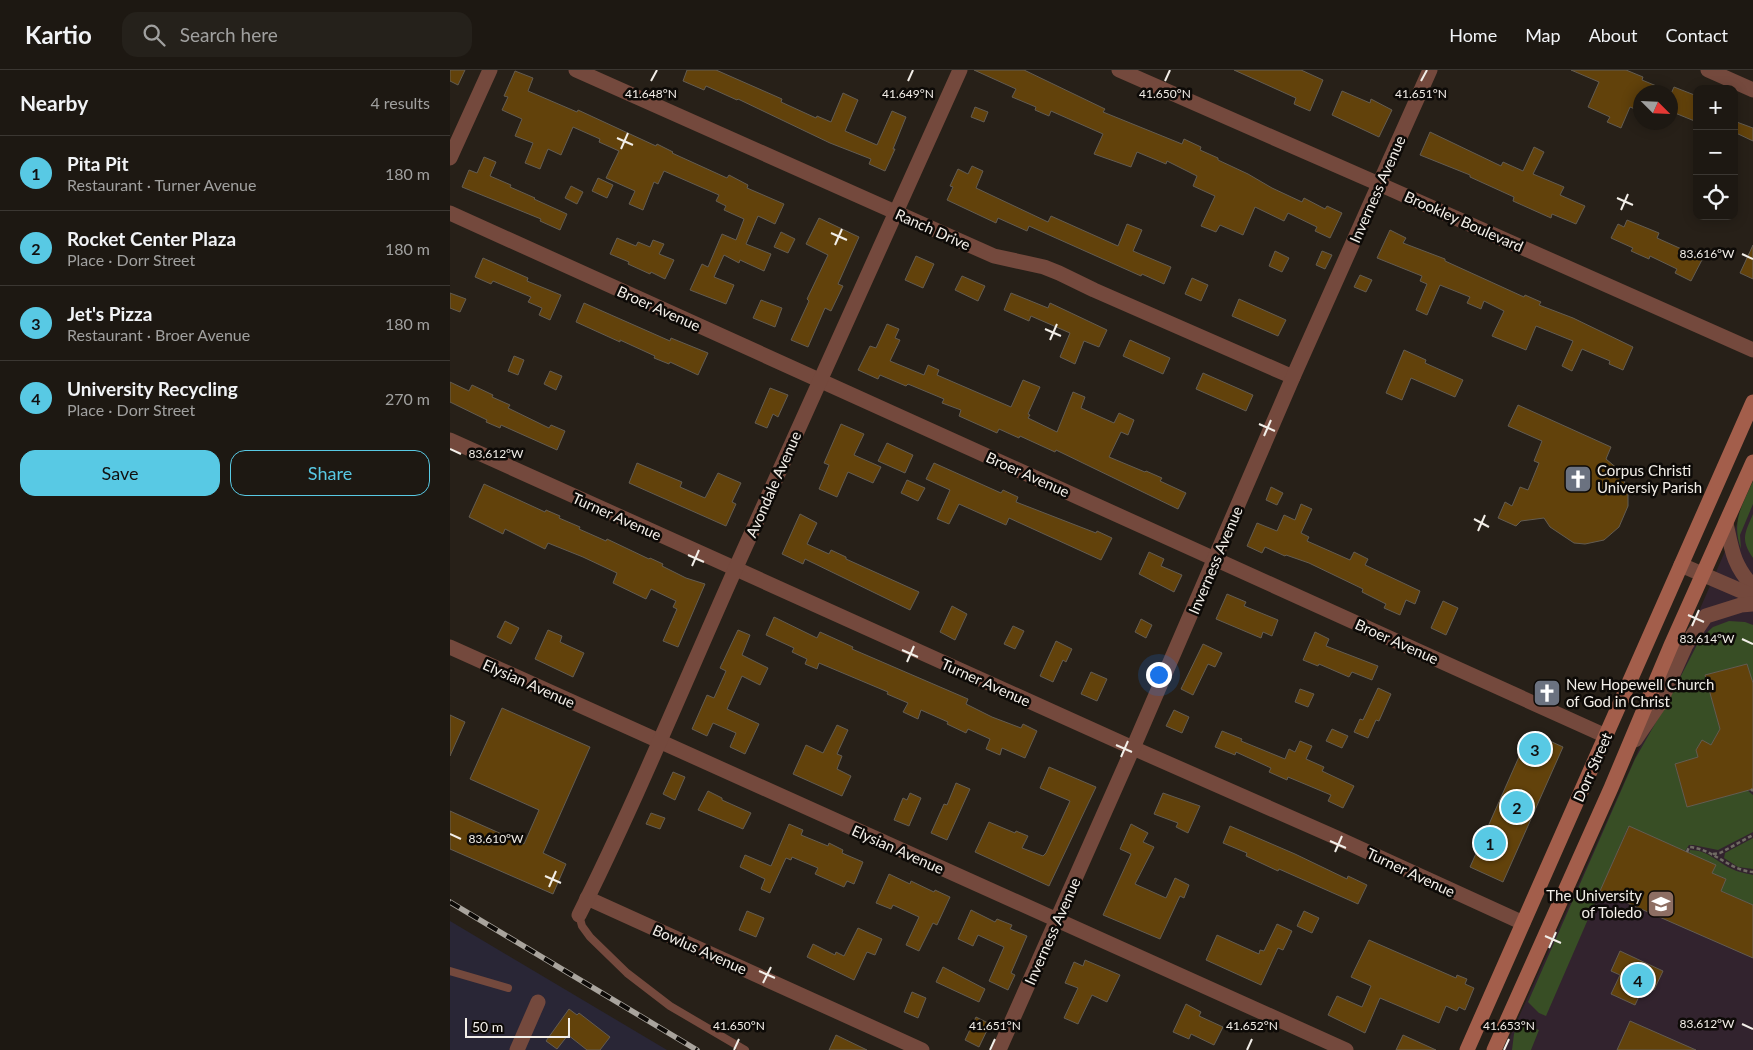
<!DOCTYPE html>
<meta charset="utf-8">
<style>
:root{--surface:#1d1812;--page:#25211b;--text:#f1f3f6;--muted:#a0a09f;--line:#3b3732;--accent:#58c9e4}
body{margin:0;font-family:Lato,sans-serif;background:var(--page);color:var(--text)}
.controls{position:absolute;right:15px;top:15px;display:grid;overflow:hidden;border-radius:10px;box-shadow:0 2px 12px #0003}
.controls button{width:45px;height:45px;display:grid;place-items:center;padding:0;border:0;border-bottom:1px solid var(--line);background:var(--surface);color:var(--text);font:25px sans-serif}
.compass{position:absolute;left:1183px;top:15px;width:45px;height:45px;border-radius:50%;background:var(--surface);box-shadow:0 2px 12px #0003;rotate:114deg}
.scale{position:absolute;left:15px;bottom:12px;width:105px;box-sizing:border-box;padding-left:5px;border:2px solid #f2eee8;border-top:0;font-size:14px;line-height:18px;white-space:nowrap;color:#f2eee8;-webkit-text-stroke:4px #0d0a07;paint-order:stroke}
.you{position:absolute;left:708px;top:604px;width:18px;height:18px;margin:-12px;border:4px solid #fff;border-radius:50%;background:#1a73e8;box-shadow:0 0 0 8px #1a73e833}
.badge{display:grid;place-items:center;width:32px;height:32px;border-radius:50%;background:var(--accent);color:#111;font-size:16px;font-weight:700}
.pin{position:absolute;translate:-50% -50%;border:2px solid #fff;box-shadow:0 1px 5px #0006}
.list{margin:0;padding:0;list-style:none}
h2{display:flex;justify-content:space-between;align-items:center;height:65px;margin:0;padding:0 20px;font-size:21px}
h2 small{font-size:16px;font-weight:400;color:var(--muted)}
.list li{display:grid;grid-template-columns:32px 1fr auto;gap:15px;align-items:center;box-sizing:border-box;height:75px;padding:0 20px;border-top:1px solid var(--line)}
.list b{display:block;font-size:19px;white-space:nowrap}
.list p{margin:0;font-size:16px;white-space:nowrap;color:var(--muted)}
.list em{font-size:16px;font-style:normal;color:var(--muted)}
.actions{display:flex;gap:10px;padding:15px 20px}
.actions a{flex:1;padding:11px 0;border:1px solid var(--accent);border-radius:15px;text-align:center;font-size:18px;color:var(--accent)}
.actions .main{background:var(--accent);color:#111}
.icon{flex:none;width:28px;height:28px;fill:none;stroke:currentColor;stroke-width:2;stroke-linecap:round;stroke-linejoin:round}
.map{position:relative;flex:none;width:1303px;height:980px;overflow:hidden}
header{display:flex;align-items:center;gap:30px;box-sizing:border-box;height:70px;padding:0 25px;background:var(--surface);border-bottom:1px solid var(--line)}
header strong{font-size:24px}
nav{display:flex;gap:28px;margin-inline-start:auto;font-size:18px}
.search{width:350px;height:45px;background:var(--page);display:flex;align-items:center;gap:12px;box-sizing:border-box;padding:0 18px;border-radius:15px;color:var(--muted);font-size:19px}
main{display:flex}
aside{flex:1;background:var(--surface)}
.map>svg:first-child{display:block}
</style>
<header>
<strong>Kartio</strong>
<div class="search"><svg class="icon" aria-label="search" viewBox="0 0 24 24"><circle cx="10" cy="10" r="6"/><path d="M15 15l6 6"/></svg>Search here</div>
<nav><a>Home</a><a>Map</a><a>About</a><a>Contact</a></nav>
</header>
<main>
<aside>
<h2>Nearby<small>4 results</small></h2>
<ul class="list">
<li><span class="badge">1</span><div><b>Pita Pit</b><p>Restaurant · Turner Avenue</p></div><em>180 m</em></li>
<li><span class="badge">2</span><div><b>Rocket Center Plaza</b><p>Place · Dorr Street</p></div><em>180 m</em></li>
<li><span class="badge">3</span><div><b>Jet's Pizza</b><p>Restaurant · Broer Avenue</p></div><em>180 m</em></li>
<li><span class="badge">4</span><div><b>University Recycling</b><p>Place · Dorr Street</p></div><em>270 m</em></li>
</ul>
<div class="actions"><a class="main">Save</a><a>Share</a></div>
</aside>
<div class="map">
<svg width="1303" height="980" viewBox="0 0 1303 980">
<rect width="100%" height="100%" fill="#272018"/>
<path fill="#292636" d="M0 851 217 980H0Z"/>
<path fill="#32232e" d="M1303 417V980H1054L1185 688Z"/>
<g fill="#384e25">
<path d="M1303 411V434L1290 465 1291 479C1281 451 1292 436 1303 411Z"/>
<path d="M1303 444V488C1290 469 1295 463 1303 444Z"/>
<path d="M1279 551 1295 552 1303 555V613L1297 594 1255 605 1270 659 1261 675 1252 671 1246 680 1248 687 1225 695 1237 736 1297 720 1303 725V762L1268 780 1243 775H1239L1235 781 1178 757 1096 946 1089 943 1078 932 1185 689 1218 631 1250 569 1263 557Z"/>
<path d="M1303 768V799L1288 797 1274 788 1275 783Z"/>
<path d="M1240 780C1257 780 1266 791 1280 798 1287 802 1295 803 1303 805V835L1271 821 1276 809 1262 803 1265 795 1239 783Z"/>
<path d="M1068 954 1082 957 1089 960 1081 980H1062L1064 964Z"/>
</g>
<g fill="#62420b" stroke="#635c52">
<path d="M0 0H15L8 15 0 11Z"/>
<path d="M237 0H266L332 29 331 32 366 48 367 46 381 52 393 23 408 30 395 61 427 75 442 41 456 47 443 79H445L435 101 419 94 421 89 380 73 288 29 287 30 256 16 254 20 233 11Z"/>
<path d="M524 0H574L655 39 653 42 732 74 734 69 751 77 750 80 768 88V90L798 104 822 118 852 132 854 128 875 139 877 136 892 143 880 168 865 161 867 157 838 143 834 151 805 137 793 165 770 155 766 162 751 156 765 126 743 116 747 106 717 91 716 94 687 82 681 97 644 84 653 64 601 41 599 46 585 40 586 37 562 27 566 19Z"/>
<path d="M784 0H851L873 10 860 41 844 34 846 28Z"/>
<path d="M1121 0H1176L1193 7 1192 10 1221 22H1190V41L1180 37 1171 58 1157 52 1160 47 1138 37 1149 12Z"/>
<path d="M65 1 83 8 78 21 127 42 128 40 206 76 207 74 223 82 222 83 277 108 279 105 298 115 297 118 334 134 325 154 308 146 296 174 321 184 314 201 290 190 289 193 274 185 264 207 284 215 276 234 240 220 252 194 258 197 272 164 286 170 294 149 274 140 276 136 266 131 269 125 214 101 208 114 204 112 193 140 179 134 185 121 156 108 169 81 149 72 150 69 123 57 111 85 98 79 90 99 75 93 83 73 65 66 72 49 52 40 58 27 54 26Z"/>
<path d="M1224 17 1247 26V52L1220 41V26Z"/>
<path d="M892 21 920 33 921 29 942 40 929 67 882 45Z"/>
<path d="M525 37 538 42 534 52 521 47Z"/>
<path d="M1284 51 1303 58V71L1284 62Z"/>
<path d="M980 62 1051 96 1053 92 1073 101 1084 77 1094 82 1083 104 1114 117 1110 125 1135 136 1126 154 1102 144 1101 148 1063 131 1064 127 1020 107V105L970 85Z"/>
<path d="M34 87 46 92 40 106 61 115 60 117 85 128 84 129 117 144 110 160 90 151 91 149 12 117 19 100 27 103Z"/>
<path d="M522 96 533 101 526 118 598 152 601 146 668 176 677 154 692 160 683 181 721 197 714 214 692 204 691 206 579 156 577 161 548 148 546 153 497 130 503 117 500 116 508 99 518 104Z"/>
<path d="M148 108 163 115 157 128 142 121Z"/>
<path d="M121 116 133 122 127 134 115 128Z"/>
<path d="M369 148 409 167 388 214 393 216 381 241 375 238 358 277 341 270 359 231 357 229 378 185 356 174Z"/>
<path d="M1177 150 1209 163 1207 168 1236 181 1238 178 1254 186 1241 211 1225 203 1227 199 1200 186 1199 189 1181 181 1183 178 1161 168 1168 154 1174 157Z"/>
<path d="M940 160 956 168 953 173 995 189V191L1074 227 1075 225 1091 232 1089 235 1123 248 1183 277 1173 300 1159 294 1160 291 1132 279 1122 301 1112 296 1123 271 1086 256 1076 280 1042 266 1054 241 1034 231 1031 239 1017 233 1020 227 990 215 977 245 966 240 977 214 970 211 972 206 927 188Z"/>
<path d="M331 162 345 169 338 183 324 177Z"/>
<path d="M167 168 186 176 188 172 200 177 203 170 214 174 209 184 224 190 215 209 201 202 200 204 178 194 179 192 160 184Z"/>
<path d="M1303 175V209L1290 203Z"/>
<path d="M825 181 839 188 832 202 819 196Z"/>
<path d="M872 181 882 185 875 199 866 195Z"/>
<path d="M466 186 484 194 473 218 455 210Z"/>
<path d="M33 188 78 208 77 211 111 225 100 250 89 245 92 238 78 232 81 227 43 211 41 214 25 207Z"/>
<path d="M910 205 922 210 916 222 904 217Z"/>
<path d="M512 206 535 216 528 231 505 220Z"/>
<path d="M742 208 758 215 751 231 735 224Z"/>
<path d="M0 223 16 229 10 242 0 238Z"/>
<path d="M561 223 598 238 600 233 657 260 649 277 634 271 625 294 610 287 620 263 581 246 579 251 554 240Z"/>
<path d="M789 229 836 250 828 266 782 246Z"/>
<path d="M311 230 332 238 325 257 303 248Z"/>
<path d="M134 233 220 271 221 268 258 283 248 305 220 292 219 294 204 288 205 286 170 270V272L126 252Z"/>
<path d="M437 254 449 259 445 268 450 270 440 291 474 305 478 295 489 300 487 305 561 337 573 310 590 317 578 344 580 345 578 348 607 362 623 322 635 327 631 338 664 353 669 343 684 350 678 365 671 362 659 387 695 402 696 401 712 408 710 411 736 423 728 439 606 380 605 382 570 366 569 368 549 359 547 363 509 346 511 340 492 333 494 329 458 314 456 316 430 305 428 309 408 300 420 276 426 278Z"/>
<path d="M680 270 720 288 713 304 673 286Z"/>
<path d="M954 280 976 290 975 293 1013 310 1005 327 961 308 952 330 936 323Z"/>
<path d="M64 286 74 290 68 305 58 301Z"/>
<path d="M100 301 112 306 106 320 94 314Z"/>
<path d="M753 303 803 325 796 341 746 319Z"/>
<path d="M0 312 19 321 22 315 43 325 42 327 60 335 58 338 99 358 101 355 115 361 107 380 51 355 50 358 36 352 37 350 0 332Z"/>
<path d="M320 318 338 325 328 347 323 344 317 358 305 353Z"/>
<path d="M1068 335 1161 377 1156 389 1169 400 1178 420V436L1169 457 1154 470 1135 474 1124 473 1100 457 1094 448 1071 451 1066 456 1048 448 1055 432 1062 436 1070 417 1078 420 1089 393 1084 391 1092 371 1058 356Z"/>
<path d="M391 354 414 364 404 385 431 397 423 413 398 402 387 427 369 419 379 395 374 393Z"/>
<path d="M437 373 463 385 455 403 428 391Z"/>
<path d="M187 393 232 412 230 417 255 428 268 403 291 413 282 432 286 434 276 456 179 413Z"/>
<path d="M484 393 551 423 553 420 568 427 566 432 646 463 647 461 662 468 651 490 559 448 556 455 509 434 499 454 487 449 500 420 476 409Z"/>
<path d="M457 410 475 418 468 431 451 423Z"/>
<path d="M34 414 95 442 96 440 110 446 109 448 130 457 129 459 156 471 157 469 199 489 200 488 213 494 212 496 236 508 255 514 228 577 213 571 227 539 223 537 226 531 201 519 196 529 163 513 167 503 133 487 98 473 95 479 55 459 53 464 19 447Z"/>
<path d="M821 417 833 423 827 435 816 430Z"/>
<path d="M851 434 862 439 851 463 859 467 857 471 900 490 904 482 918 489 915 495 970 521 965 534 956 530 950 545 934 538 936 534 912 522 913 519 859 493 836 485 835 486 815 477 812 483 797 476 807 453 827 461 834 445 845 450Z"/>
<path d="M350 444 367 453 357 474 379 484 381 480 396 487V489L469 522 460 540 355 489 353 494 332 484Z"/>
<path d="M699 482 714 489 711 496 732 505 724 522 689 504Z"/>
<path d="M777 524 796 532 794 536 828 550 822 566 813 562 811 568 766 549Z"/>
<path d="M993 531 1008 538 996 565 981 558Z"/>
<path d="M502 536 517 544 505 570 490 562Z"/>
<path d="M324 547 367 568 370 562 403 577 402 579 518 629 516 634 542 647 571 658 573 654 587 661 575 688 552 678 550 685 536 679 540 669 518 659 516 663 497 654 498 652 471 640 468 649 453 642 458 633 437 624 438 622 369 593 367 599 355 594 357 589 342 582 344 578 316 565Z"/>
<path d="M691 549 702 555 696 568 685 562Z"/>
<path d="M55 551 69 558 61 574 47 567Z"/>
<path d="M563 556 574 561 565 579 554 574Z"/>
<path d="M98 560 112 566 110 572 134 583 123 607 85 589Z"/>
<path d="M288 560 300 565 292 585 318 598 310 615 292 606 277 639 309 654 295 684 280 677 286 663 263 653 257 666 242 659 257 625 264 628 276 601 270 598Z"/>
<path d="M865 562 879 569 876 576 928 596 922 610 902 602 899 607 869 594 868 596 853 590Z"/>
<path d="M606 571 622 579 616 592 613 590 603 612 590 606Z"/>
<path d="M753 574 772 583 765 597 758 594 743 625 731 619Z"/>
<path d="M1297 594 1303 613V719L1237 737 1225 694 1248 687 1246 680 1252 670 1261 675 1270 659 1255 605Z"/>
<path d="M641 602 657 609 647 631 631 624Z"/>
<path d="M928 618 941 624 929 651 926 650 918 668 904 662 910 649 913 650Z"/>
<path d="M850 619 864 624 858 637 845 632Z"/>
<path d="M52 638 140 677 93 783 116 794 103 824 0 779V741L74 774 89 740 20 709Z"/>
<path d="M724 640 739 647 732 663 716 656Z"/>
<path d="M0 645 15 652 0 686Z"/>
<path d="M387 655 398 660 387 684 392 686 387 699 401 706 392 726 343 704 356 675 373 683Z"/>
<path d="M882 659 898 666 892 678 876 671Z"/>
<path d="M772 661 792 669 791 671 835 689 839 679 845 682 850 671 862 676 856 689 874 697 872 701 904 716 893 738 878 731 881 725 838 707 837 710 819 702 821 698 786 682 785 685 765 677Z"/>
<path d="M1080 662 1113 677 1053 812 1020 797Z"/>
<path d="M599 697 646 717 599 816 525 782 539 752 565 763 566 761 578 766 572 778 593 786 596 783 620 731 590 718Z"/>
<path d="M223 702 235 707 225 730 213 724Z"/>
<path d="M506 713 520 719 497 770 481 763 494 734 497 735Z"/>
<path d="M258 721 272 728V730L301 743 293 759 248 740Z"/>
<path d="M460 723 471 728 459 756 444 750 453 728 457 730Z"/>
<path d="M713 723 750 736 738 763 726 757 728 753 704 744Z"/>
<path d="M201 743 215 748 210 759 196 754Z"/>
<path d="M339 754 353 760 351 765 378 776 379 773 393 780 392 783 413 792 404 814 397 811 394 817 365 804 368 798 342 787 341 790 336 788 320 823 311 819 315 809 290 797 295 785 321 796Z"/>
<path d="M681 754 698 763 693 772 704 777 685 814 716 828 725 808 739 815 734 828 730 826 710 869 653 845 681 784 670 779Z"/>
<path d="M780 756 845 784 897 809 898 806 917 815 908 834 829 799 828 801 796 786 797 783 773 773Z"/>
<path d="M1179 756 1266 795 1262 803 1276 809 1271 821 1303 835V888L1150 821Z"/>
<path d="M439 804 460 814 461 811 484 822 485 820 500 827 487 855 483 853 469 881 456 875 469 847 443 835 441 839 426 833Z"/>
<path d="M521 840 545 852 547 849 562 855 560 859 577 866 561 903 565 905 558 920 539 911 554 877 528 865 523 876 508 869Z"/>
<path d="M297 841 314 848 306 867 289 860Z"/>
<path d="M854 841 869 848 862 863 847 856Z"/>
<path d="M827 854 842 861 833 880 828 878 811 915 756 890 767 865 809 884 810 880 814 881Z"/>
<path d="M408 858 432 869 425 885 417 882 404 910 357 887 363 874 385 885 386 882 394 886Z"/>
<path d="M919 870 1006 908 1007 905 1017 909 1015 914 1024 918 1015 940 1009 937 1007 941 996 936 989 953 930 928 915 963 878 945 887 926 912 937 921 916 901 907Z"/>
<path d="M1170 881 1213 901 1204 920 1194 916 1185 935 1161 924 1170 905 1161 901Z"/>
<path d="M635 890 670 905 657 932 642 925 628 954 614 948 628 918 615 913 624 892 633 896Z"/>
<path d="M493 897 535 919 529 932 486 912Z"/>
<path d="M462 922 476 928 468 948 454 942Z"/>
<path d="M736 934 751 942 749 946 773 957 764 975 741 964 739 969 723 962Z"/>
<path d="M119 939 127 945 129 943 160 967 150 980H137L118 965 107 979 96 971Z"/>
<path d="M526 947 540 954 529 977 515 970Z"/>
<path d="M1180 951 1246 980H1167Z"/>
<path d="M386 965 417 980H379Z"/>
<path d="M953 965 986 980H946Z"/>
</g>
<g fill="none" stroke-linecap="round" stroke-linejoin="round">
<g stroke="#706b63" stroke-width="2.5" stroke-dasharray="4 2.5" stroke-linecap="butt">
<path d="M1301 719 1303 721"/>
<path d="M1237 782 1239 777C1264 779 1278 800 1303 802"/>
<path d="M1263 784 1270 783 1303 765"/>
</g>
<g stroke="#74493d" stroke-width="8">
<path d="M129 845 132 856 140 867 177 903 220 936 295 980"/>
<path d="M0 901 58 918"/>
</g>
<g stroke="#74493d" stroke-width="15">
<path d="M126 0 544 186 594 197 609 203 644 220 843 307"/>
<path d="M669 0 929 114 1303 280"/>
<path d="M1258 0 1303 20"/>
<path d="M0 88 40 0"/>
<path d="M0 143 1156 666"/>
<path d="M0 370 683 678 885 767 1073 853"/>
<path d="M1276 453C1282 481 1283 494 1303 517"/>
<path d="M1231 495 1303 526"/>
<path d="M0 577 896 980"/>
<path d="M1185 670 1210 633 1236 575 1256 546 1291 535 1303 534"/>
<path d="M137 828 472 980"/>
<path d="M129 845C188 727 238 604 292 484 364 322 438 162 510 0"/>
<path d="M67 980 88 932"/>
<path d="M549 980 683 678 843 307 980 0"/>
</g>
<g stroke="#a35e4b" stroke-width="15">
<path d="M1017 980 1303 332"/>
<path d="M1044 980 1161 718 1222 573 1303 392"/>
</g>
<g stroke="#a9a49d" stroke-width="5.5">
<path id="rail" d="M0 832 247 980"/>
</g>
<use href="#rail" stroke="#0d0a07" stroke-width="4" stroke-dasharray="11" stroke-linecap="butt"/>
</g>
<path fill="none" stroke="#f2eee8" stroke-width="2" d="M201 11 207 0M458 11 463 0M715 11 720 0M971 11 977 0M167 68 183 75M171 79 178 63M1167 128 1183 135M1171 140 1178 124M381 163 397 170M385 175 392 159M1292 184 1303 189M595 259 611 266M600 270 607 254M809 354 825 361M814 366 821 350M0 379 11 384M1024 449 1039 457M1028 461 1035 445M238 485 254 492M242 496 249 480M1238 545 1254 552M1242 556 1249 540M1292 569 1303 574M452 580 468 587M457 592 464 576M666 675 682 682M671 687 678 671M0 764 11 769M880 771 896 778M885 782 892 766M95 806 111 813M99 817 106 801M1095 866 1111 873M1099 878 1106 862M309 901 325 908M313 913 321 897M1292 954 1303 959M284 980 289 969M540 980 545 969M797 980 802 969M1054 980 1059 969"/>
<defs>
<g id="church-square" transform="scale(1.4375)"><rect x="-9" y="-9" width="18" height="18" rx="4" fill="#6b7280" stroke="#0d0a07"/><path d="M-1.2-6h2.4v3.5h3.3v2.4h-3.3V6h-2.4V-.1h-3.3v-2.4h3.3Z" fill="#fff"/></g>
<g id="university-square" transform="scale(1.4375)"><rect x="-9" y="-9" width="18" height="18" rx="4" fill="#8d6e63" stroke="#0d0a07"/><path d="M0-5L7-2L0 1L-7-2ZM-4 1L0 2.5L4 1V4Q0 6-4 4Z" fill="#fff"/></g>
</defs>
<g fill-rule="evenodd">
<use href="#church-square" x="1128" y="409"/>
<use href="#church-square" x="1097" y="623"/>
<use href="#university-square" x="1211" y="834"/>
</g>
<g text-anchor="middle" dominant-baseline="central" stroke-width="5" stroke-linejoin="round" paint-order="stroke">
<g font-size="15" fill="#f2eee8" stroke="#0d0a07">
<text transform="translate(927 119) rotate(-66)">Inverness Avenue</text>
<text transform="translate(1014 151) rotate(24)">Brookley Boulevard</text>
<text transform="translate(483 159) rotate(24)">Ranch Drive</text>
<text transform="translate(209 238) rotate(24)">Broer Avenue</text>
<text transform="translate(578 404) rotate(24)">Broer Avenue</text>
<text transform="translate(323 414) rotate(-66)">Avondale Avenue</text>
<text transform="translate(167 446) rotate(24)">Turner Avenue</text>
<text transform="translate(765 490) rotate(-67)">Inverness Avenue</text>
<text transform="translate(947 571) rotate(24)">Broer Avenue</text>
<text transform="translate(536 612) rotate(24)">Turner Avenue</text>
<text transform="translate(79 613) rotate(24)">Elysian Avenue</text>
<text transform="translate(1142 697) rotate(-66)">Dorr Street</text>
<text transform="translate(448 779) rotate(24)">Elysian Avenue</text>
<text transform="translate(961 802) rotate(25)">Turner Avenue</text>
<text transform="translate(602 861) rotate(-66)">Inverness Avenue</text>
<text transform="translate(250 879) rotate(24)">Bowlus Avenue</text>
</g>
<g font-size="15" fill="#f2eee8" stroke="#0d0a07" text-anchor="start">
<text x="1147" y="400">Corpus Christi<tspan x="1147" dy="17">Universiy Parish</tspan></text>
<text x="1116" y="614">New Hopewell Church<tspan x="1116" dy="17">of God in Christ</tspan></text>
<text x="1192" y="825" text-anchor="end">The University<tspan x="1192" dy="17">of Toledo</tspan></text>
</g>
</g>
<g font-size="12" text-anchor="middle" fill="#f2eee8" stroke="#0d0a07" stroke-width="5" stroke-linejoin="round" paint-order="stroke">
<text x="201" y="28">41.648°N</text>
<text x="458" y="28">41.649°N</text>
<text x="715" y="28">41.650°N</text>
<text x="971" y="28">41.651°N</text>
<text x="1257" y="188">83.616°W</text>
<text x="46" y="388">83.612°W</text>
<text x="1257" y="573">83.614°W</text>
<text x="46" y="773">83.610°W</text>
<text x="1257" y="958">83.612°W</text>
<text x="289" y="960">41.650°N</text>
<text x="545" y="960">41.651°N</text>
<text x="802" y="960">41.652°N</text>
<text x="1059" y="960">41.653°N</text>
</g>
</svg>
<div class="controls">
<button>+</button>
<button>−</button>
<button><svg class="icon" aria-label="locate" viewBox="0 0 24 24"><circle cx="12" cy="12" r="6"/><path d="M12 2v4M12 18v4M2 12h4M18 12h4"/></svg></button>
</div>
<svg class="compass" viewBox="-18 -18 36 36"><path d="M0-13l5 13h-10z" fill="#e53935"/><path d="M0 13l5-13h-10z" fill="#a0a09f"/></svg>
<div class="scale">50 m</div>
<div class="you"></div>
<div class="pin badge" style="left:1040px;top:773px">1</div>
<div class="pin badge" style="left:1067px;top:737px">2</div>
<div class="pin badge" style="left:1085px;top:679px">3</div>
<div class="pin badge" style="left:1188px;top:910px">4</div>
</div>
</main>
